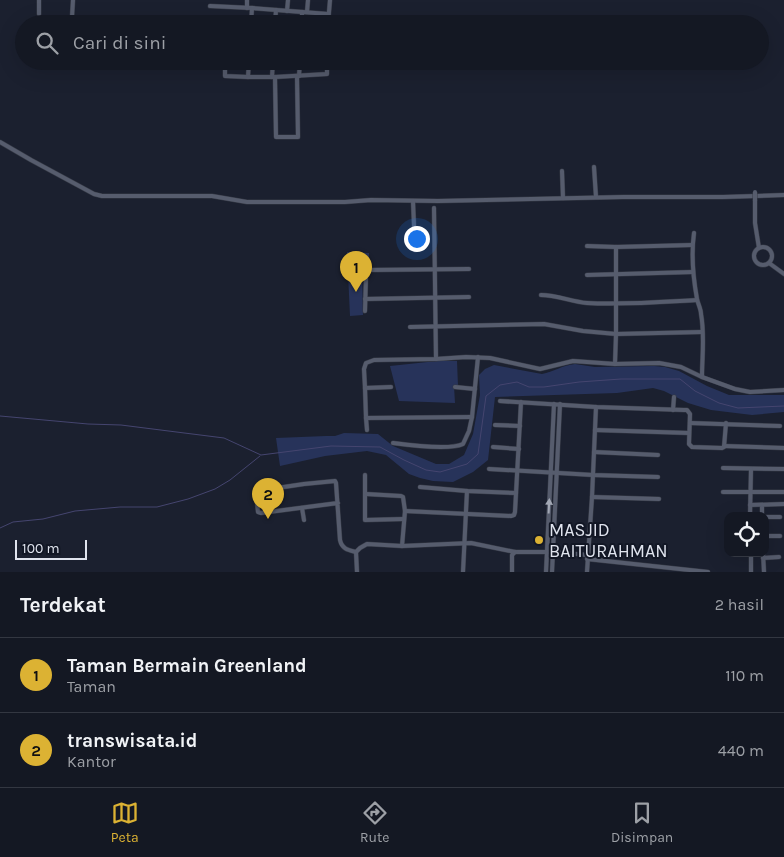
<!DOCTYPE html>
<html lang="id">
<style>
:root{--surface:#141823;--page:#212530;--text:#f1f3f6;--muted:#9da0a6;--line:#333741;--accent:#dcb233}
body{margin:0;font-family:Karla,sans-serif;background:var(--page);color:var(--text)}
.controls{position:absolute;right:15px;bottom:15px;display:grid;overflow:hidden;border-radius:10px;box-shadow:0 5px 20px #0002}
.controls button{width:45px;height:45px;display:grid;place-items:center;padding:0;border:0;border-bottom:1px solid var(--line);background:var(--surface);color:var(--text);font:25px sans-serif}
.scale{position:absolute;left:15px;bottom:12px;width:72px;box-sizing:border-box;padding-left:5px;border:2px solid #e0e4ee;border-top:0;font-size:14px;line-height:18px;white-space:nowrap;color:#e0e4ee;-webkit-text-stroke:4px #121725;paint-order:stroke}
.you{position:absolute;left:416px;top:238px;width:18px;height:18px;margin:-12px;border:4px solid #fff;border-radius:50%;background:#1a73e8;box-shadow:0 0 0 8px #1a73e833}
.badge{display:grid;place-items:center;width:32px;height:32px;border-radius:50%;background:var(--accent);color:#111;font-size:16px;font-weight:700}
.pin{position:absolute;translate:-50% -41px;filter:drop-shadow(0 1px 2px #0008)}
.pin::after{content:'';position:absolute;top:26px;width:18px;height:15px;background:inherit;clip-path:polygon(0 0,100% 0,50% 100%)}
.list{margin:0;padding:0;list-style:none}
h2{display:flex;justify-content:space-between;align-items:center;height:65px;margin:0;padding:0 20px;font-size:21px}
h2 small{font-size:16px;font-weight:400;color:var(--muted)}
.list li{display:grid;grid-template-columns:32px 1fr auto;gap:15px;align-items:center;box-sizing:border-box;height:75px;padding:0 20px;border-top:1px solid var(--line)}
.list b{display:block;font-size:19px;white-space:nowrap}
.list p{margin:0;font-size:16px;white-space:nowrap;color:var(--muted)}
.list em{font-size:16px;font-style:normal;color:var(--muted)}
.icon{flex:none;width:28px;height:28px;fill:none;stroke:currentColor;stroke-width:2;stroke-linecap:round;stroke-linejoin:round}
.map{position:relative;flex:none;width:784px;height:572px;overflow:hidden}
.search{position:absolute;background:var(--surface);box-shadow:0 5px 20px #0002;left:15px;right:15px;top:15px;height:55px;display:flex;align-items:center;gap:12px;box-sizing:border-box;padding:0 18px;border-radius:28px;color:var(--muted);font-size:19px}
.sheet{height:215px;background:var(--surface)}
nav{display:flex;justify-content:space-around;align-items:center;box-sizing:border-box;height:70px;border-top:1px solid var(--line);background:var(--surface);font-size:14px;color:var(--muted)}
nav a{display:grid;justify-items:center;gap:2px}
nav .on{color:var(--accent)}
.map>svg:first-child{display:block}
</style>
<div class="map">
<svg width="784" height="572" viewBox="0 0 784 572">
<rect width="100%" height="100%" fill="#1b202f"/>
<g fill="#27335a">
<path d="M347 252 369 253V265L362 268 363 315 350 316Z"/>
<path d="M437 361H457L458 386H454L455 403 399 401 390 366Z"/>
<path d="M575 364 595 367 654 366 665 367 679 371 707 386 729 395H784V412L752 415 711 410 688 403 664 391 653 388 617 393 495 397 488 460 473 472 453 482 433 481 420 478 409 474 386 455 367 451 325 456 280 466 276 438 326 436H335L344 433 378 434 393 446 436 464H449L464 455 473 434 480 395 479 375 485 369 494 365 542 374C553 372 563 365 575 364Z"/>
</g>
<g fill="none" stroke-linecap="round" stroke-linejoin="round">
<g stroke="#45456f" stroke-width="1">
<path d="M0 416 88 424 121 425 224 438 261 455 331 446 380 447 404 460 426 470 440 472 467 464 478 454 486 396 500 385 517 382 529 387H544L579 382 621 379H680L695 391 719 403 738 408 784 406"/>
<path d="M0 528 13 522 43 519 75 511 120 507H157L188 499 215 489 230 480 260 456"/>
</g>
<g stroke="#363a46" stroke-width="5">
<g id="street">
<path d="M210 6 252 8"/>
<path d="M247 8V0"/>
<path d="M287 11 288 0"/>
<path d="M307 12 308 0"/>
<path d="M39 14V0"/>
<path d="M72 17 73 0"/>
<path d="M226 24V23L246 24"/>
<path d="M251 24 252 8 328 14"/>
<path d="M275 24 276 10"/>
<path d="M302 24V12"/>
<path d="M328 24 330 0"/>
<path d="M225 61V76L248 77"/>
<path d="M249 61 248 77H275L327 74V61"/>
<path d="M299 76 300 61"/>
<path d="M272 77 273 61"/>
<path d="M275 77 276 137H298L297 76"/>
<path d="M0 142 31 160 94 194 102 196H212L247 202H345L371 200 438 201 623 197H723L784 195"/>
<path d="M594 167 596 197"/>
<path d="M562 171 563 198"/>
<path d="M413 201 415 250"/>
<path d="M755 201V223L759 248"/>
<path d="M434 208 436 359"/>
<path d="M694 233C691 255 693 277 697 299 698 304 701 309 701 314 705 335 702 357 702 377"/>
<path d="M587 246 616 247 692 245"/>
<circle cx="763" cy="256" r="9"/>
<path d="M769 263 784 274"/>
<path d="M587 275 693 272"/>
<path d="M541 295C557 295 572 302 587 303 624 305 661 302 697 300"/>
<path d="M365 299 469 297"/>
<path d="M365 311 366 275V271L368 270 469 269"/>
<path d="M410 327 544 324 583 331 616 334 702 332"/>
<path d="M615 364 616 334V247"/>
<path d="M391 387 365 388 364 369 366 363 374 360 436 359 466 357 490 358 540 369 573 361 615 364 659 363 681 367 702 377 735 389 750 392 784 390"/>
<path d="M455 387 475 389"/>
<path d="M365 388 366 418 472 417"/>
<path d="M500 401 596 407 684 410H687L690 414 689 444 692 447 722 448 724 447 726 423"/>
<path d="M673 410 674 397"/>
<path d="M366 418 367 430"/>
<path d="M690 423 780 426"/>
<path d="M495 425 520 426"/>
<path d="M595 430 689 433"/>
<path d="M393 443C408 445 450 450 463 444L469 431 472 417 478 357"/>
<path d="M724 446 784 448"/>
<path d="M493 447 519 449"/>
<path d="M594 452 658 455"/>
<path d="M723 468 784 469"/>
<path d="M489 469 593 475 658 477"/>
<path d="M365 475V520L404 519"/>
<path d="M420 487 467 491 516 493"/>
<path d="M723 492H784"/>
<path d="M366 494 401 496 403 497 405 511 402 546"/>
<path d="M592 497 659 499"/>
<path d="M338 503 261 513 258 512 256 493 257 491 304 484 335 481 336 483 340 540C342 549 348 550 356 552"/>
<path d="M750 505 784 504"/>
<path d="M762 507V516"/>
<path d="M302 508 304 520"/>
<path d="M405 511 511 516 514 515 515 512 521 402"/>
<path d="M750 516 751 469"/>
<path d="M765 517H780"/>
<path d="M765 536H780"/>
<path d="M751 553V572"/>
<path d="M763 553 764 572"/>
<path d="M763 558 779 557"/>
<path d="M587 559 708 572"/>
<path d="M357 572 356 552 360 548 367 544 402 546 471 543 515 552H553L588 555"/>
<path d="M463 572 467 491"/>
<path d="M512 572V555L515 552"/>
<path d="M546 572 554 404"/>
<path d="M552 572 560 404"/>
<path d="M587 572 592 497 596 407"/>
</g>
</g>
<use href="#street" stroke="#565c6d" stroke-width="4"/>
<g stroke="#363a46" stroke-width="5" stroke-linecap="butt">
<path id="street-bridge" d="M755 201V192"/>
</g>
<use href="#street-bridge" stroke="#565c6d" stroke-width="4"/>
</g>
<defs><path id="oneway-solid" d="M-6-.8H1V-3.2L6.5 0L1 3.2V.8H-6Z" transform="scale(1.25)"/></defs>
<use fill="#a2a7b4" href="#oneway-solid" transform="translate(549 506) rotate(-87)"/>
<circle fill="#dcb233" stroke="#121725" stroke-width="2" cx="539" cy="540" r="5"/>
<g text-anchor="middle" dominant-baseline="central" stroke-width="4" stroke-linejoin="round" paint-order="stroke">
<g font-size="18" fill="#e0e4ee" stroke="#121725" text-anchor="start">
<text x="549" y="530">MASJID<tspan x="549" dy="21">BAITURAHMAN</tspan></text>
</g>
</g>
</svg>
<div class="controls">
<button><svg class="icon" aria-label="locate" viewBox="0 0 24 24"><circle cx="12" cy="12" r="6"/><path d="M12 2v4M12 18v4M2 12h4M18 12h4"/></svg></button>
</div>
<div class="scale">100 m</div>
<div class="you"></div>
<div class="pin badge" style="left:356px;top:292px">1</div>
<div class="pin badge" style="left:268px;top:519px">2</div>
<div class="search"><svg class="icon" aria-label="search" viewBox="0 0 24 24"><circle cx="10" cy="10" r="6"/><path d="M15 15l6 6"/></svg>Cari di sini</div>
</div>
<section class="sheet">
<h2>Terdekat<small>2 hasil</small></h2>
<ul class="list">
<li><span class="badge">1</span><div><b>Taman Bermain Greenland</b><p>Taman</p></div><em>110 m</em></li>
<li><span class="badge">2</span><div><b>transwisata.id</b><p>Kantor</p></div><em>440 m</em></li>
</ul>
</section>
<nav>
<a class="on"><svg class="icon" aria-label="map" viewBox="0 0 24 24"><path d="M3 6l6-2 6 2 6-2v14l-6 2-6-2-6 2zM9 4v14M15 6v14"/></svg>Peta</a>
<a><svg class="icon" aria-label="directions" viewBox="0 0 24 24"><path d="M12 3l9 9-9 9-9-9zM9 14v-3h6M13 9l2 2-2 2"/></svg>Rute</a>
<a><svg class="icon" aria-label="saved" viewBox="0 0 24 24"><path d="M7 4h10v16l-5-4-5 4z"/></svg>Disimpan</a>
</nav>
